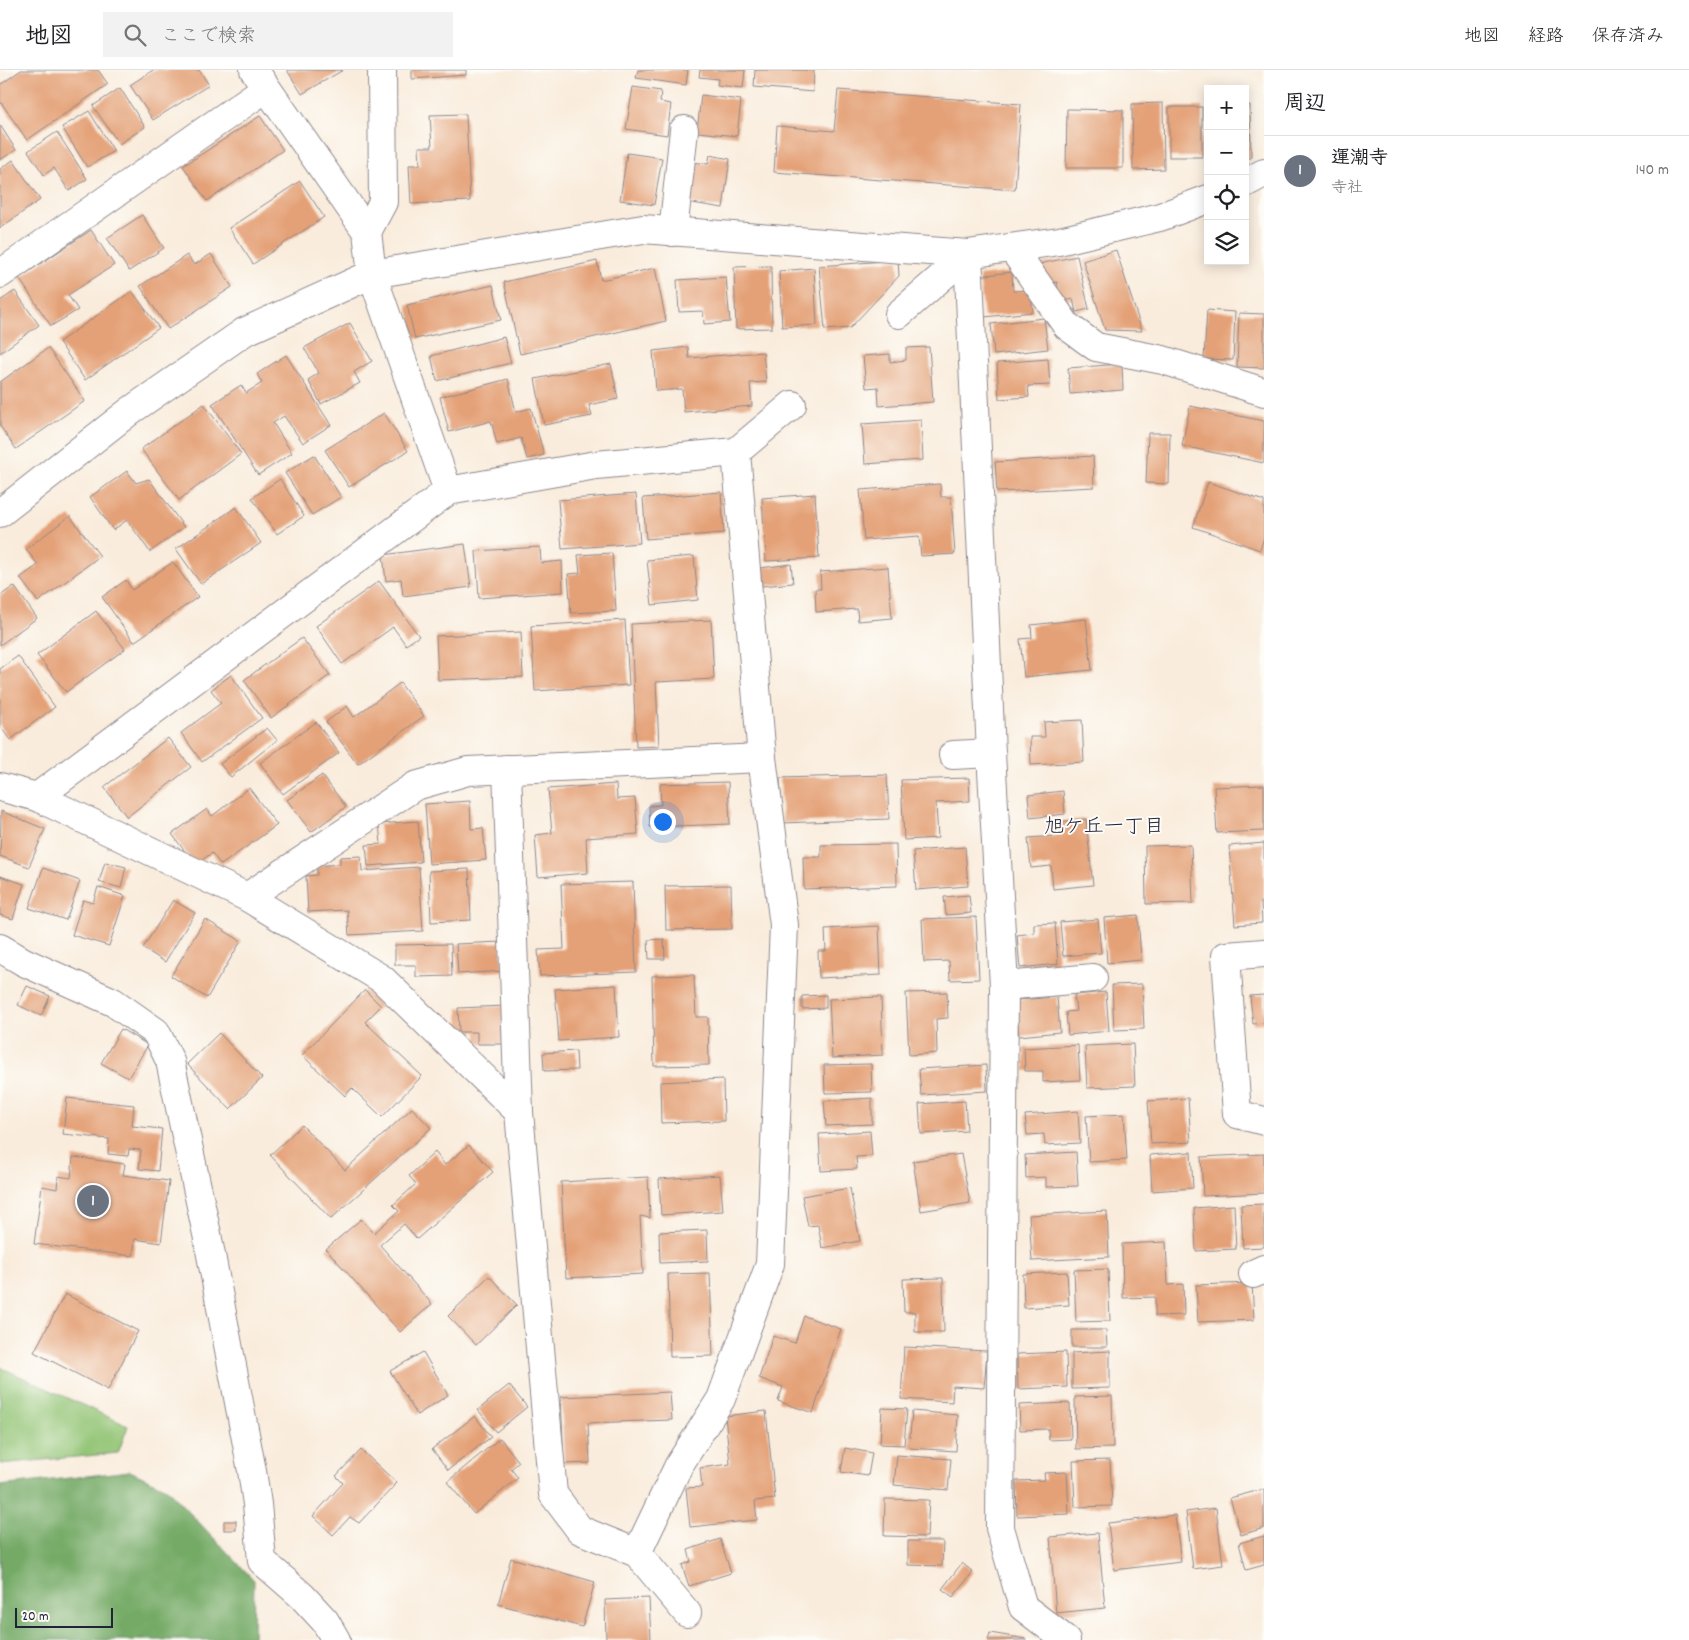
<!DOCTYPE html>
<html lang="ja">
<meta charset="utf-8">
<style>
:root{--surface:#fff;--page:#f2f2f2;--text:#202124;--muted:#757577;--line:#e0e0e0;--accent:#b45309}
body{margin:0;font-family:Dekko,"Klee One",sans-serif;background:var(--page);color:var(--text)}
.controls{position:absolute;right:15px;top:15px;display:grid;overflow:hidden;border-radius:0px;box-shadow:0 2px 12px #0003}
.controls button{width:45px;height:45px;display:grid;place-items:center;padding:0;border:0;border-bottom:1px solid var(--line);background:var(--surface);color:var(--text);font:25px sans-serif}
.scale{position:absolute;left:15px;bottom:12px;width:98px;box-sizing:border-box;padding-left:5px;border:2px solid #22223b;border-top:0;font-size:14px;line-height:18px;white-space:nowrap;color:#22223b;-webkit-text-stroke:4px #fdfcf7;paint-order:stroke}
.you{position:absolute;left:662px;top:751px;width:18px;height:18px;margin:-12px;border:4px solid #fff;border-radius:50%;background:#1a73e8;box-shadow:0 0 0 8px #1a73e833}
.badge{display:grid;place-items:center;width:32px;height:32px;border-radius:50%;background:var(--accent);color:#fff;font-size:16px;font-weight:700}
.pin{position:absolute;translate:-50% -50%;border:2px solid #fff;box-shadow:0 1px 5px #0006}
.list{margin:0;padding:0;list-style:none}
h2{display:flex;justify-content:space-between;align-items:center;height:65px;margin:0;padding:0 20px;font-size:21px}
h2 small{font-size:16px;font-weight:400;color:var(--muted)}
.list li{display:grid;grid-template-columns:32px 1fr auto;gap:15px;align-items:center;box-sizing:border-box;height:70px;padding:0 20px;border-top:1px solid var(--line)}
.list b{display:block;font-size:19px;white-space:nowrap}
.list p{margin:0;font-size:16px;white-space:nowrap;color:var(--muted)}
.list em{font-size:16px;font-style:normal;color:var(--muted)}
.icon{flex:none;width:28px;height:28px;fill:none;stroke:currentColor;stroke-width:2;stroke-linecap:round;stroke-linejoin:round}
.map{position:relative;flex:none;width:1264px;height:1570px;overflow:hidden}
header{display:flex;align-items:center;gap:30px;box-sizing:border-box;height:70px;padding:0 25px;background:var(--surface);border-bottom:1px solid var(--line)}
header strong{font-size:24px}
nav{display:flex;gap:28px;margin-inline-start:auto;font-size:18px}
.search{width:350px;height:45px;background:var(--page);display:flex;align-items:center;gap:12px;box-sizing:border-box;padding:0 18px;border-radius:0px;color:var(--muted);font-size:19px}
main{display:flex}
aside{flex:1;background:var(--surface)}
.map>svg:first-child{display:block}
</style>
<header>
<strong>地図</strong>
<div class="search"><svg class="icon" aria-label="search" viewBox="0 0 24 24"><circle cx="10" cy="10" r="6"/><path d="M15 15l6 6"/></svg>ここで検索</div>
<nav><a>地図</a><a>経路</a><a>保存済み</a></nav>
</header>
<main>
<div class="map">
<svg width="1264" height="1570" viewBox="0 0 1264 1570">
<rect width="100%" height="100%" fill="#fdfcf7"/>
<filter id="ink" filterUnits="userSpaceOnUse"><feTurbulence type="fractalNoise" baseFrequency=".02" numOctaves="2"/><feDisplacementMap in="SourceGraphic" scale="10" xChannelSelector="R" yChannelSelector="G"/><feConvolveMatrix kernelMatrix="1 2 1 2 8 2 1 2 1" color-interpolation-filters="sRGB"/></filter>
<filter id="wash" filterUnits="userSpaceOnUse"><feTurbulence type="fractalNoise" baseFrequency=".0096" numOctaves="4" result="noise"/><feDisplacementMap in="SourceGraphic" scale="20" xChannelSelector="R" yChannelSelector="G"/><feGaussianBlur stdDeviation="1.12" result="paint"/><feColorMatrix in="noise" values="0 0 0 0 0 0 0 0 0 0 0 0 0 0 0 0 0 1.4 0 .05"/><feComposite in="paint" operator="in"/></filter>
<g filter="url(#wash)">
<rect width="100%" height="100%" fill="#f9ecdc"/>
<path fill="#92c474" stroke="#5a7358" d="M0 1297 128 1356 118 1383 0 1394Z"/>
<path fill="#75aa66" stroke="#4c6650" d="M130 1401 166 1418 254 1510 253 1570H0V1416Z"/>
<g id="blocks">
<g fill="#e4a177">
<path d="M21 0H98L108 14 27 70 0 31V15Z"/>
<path d="M153 0H199L209 15 153 50 130 15Z"/>
<path d="M287 0H343L302 24Z"/>
<path d="M412 0H466V5L412 9Z"/>
<path d="M638 0H688L686 15 636 8Z"/>
<path d="M700 0H745L743 18 717 15 718 9 699 7Z"/>
<path d="M755 0H814L813 22 754 17Z"/>
<path d="M633 17 661 21 660 32 671 34 667 65 626 59Z"/>
<path d="M120 18 145 57 119 74 93 36Z"/>
<path d="M838 20 1021 34 1015 120 774 102 777 56 834 61Z"/>
<path d="M701 25 741 30 737 66 697 62Z"/>
<path d="M1163 33 1164 99 1133 100 1132 34Z"/>
<path d="M1245 35H1250L1251 88H1245Z"/>
<rect x="1169" y="37" width="33" height="50"/>
<path d="M1067 39 1123 40V98H1066Z"/>
<path d="M89 41 114 81 87 97 62 57Z"/>
<path d="M466 44 470 131 411 134 409 95H420L419 77H432L430 45Z"/>
<path d="M260 46 283 80 207 131 183 96Z"/>
<path d="M0 55 16 80 0 90Z"/>
<path d="M57 62 87 109 69 121 54 98 44 105 28 81Z"/>
<path d="M627 83 662 88 654 135 620 130Z"/>
<path d="M710 85 730 89 723 138 686 132 692 92 708 94Z"/>
<path d="M13 90 40 130 0 158V99Z"/>
<path d="M300 111 324 147 253 194 229 158Z"/>
<path d="M142 145 164 178 129 201 107 168Z"/>
<path d="M91 160 114 195 68 225 78 240 51 256 19 208Z"/>
<path d="M1116 180 1142 261 1105 260 1083 191Z"/>
<path d="M211 184 232 217 168 259 140 216 187 185 194 195Z"/>
<path d="M1077 186 1089 239 1076 242 1073 229 1061 232 1057 212 1043 215 1039 194Z"/>
<path d="M898 190 899 206 850 258 825 260 819 196Z"/>
<path d="M597 191 601 210 655 198 666 251 520 284 504 212Z"/>
<path d="M771 196 772 258 736 259 734 197Z"/>
<path d="M814 198 817 255 782 257 779 201Z"/>
<path d="M1012 202 1013 221 1030 220 1033 242 984 247 979 206Z"/>
<path d="M726 207 730 252 704 254 703 241 679 242 677 210Z"/>
<path d="M493 215 501 250 415 269 407 235Z"/>
<path d="M15 221 39 255 0 283V231Z"/>
<path d="M132 221 159 258 85 310 59 272Z"/>
<path d="M1207 240 1235 242 1233 290 1204 289Z"/>
<path d="M1239 243 1264 244V298L1237 297Z"/>
<path d="M1044 248 1048 279 994 285 991 254Z"/>
<path d="M350 253 372 291 354 302 360 313 321 334 308 310 319 303 304 278Z"/>
<path d="M504 267 511 293 437 311 431 286Z"/>
<path d="M688 277 689 288 763 282 766 312 750 313 752 336 684 342 682 319 656 321 653 281Z"/>
<path d="M929 277 933 332 879 336 878 317 866 318 863 286 890 284V292L906 290V278Z"/>
<path d="M48 278 85 331 16 379 0 356V312Z"/>
<path d="M286 285 331 355 303 373 284 346 273 353 292 383 258 405 212 334 241 315 246 323 262 313 257 304Z"/>
<path d="M1048 289 1050 315 1028 316 1029 327 999 329 997 293Z"/>
<path d="M611 294 618 329 589 335 592 346 544 355 535 309Z"/>
<path d="M1122 294 1123 320 1070 324 1068 298Z"/>
<path d="M508 309 516 342 531 338 544 385 527 389 521 368 497 374 491 351 449 362 440 327Z"/>
<path d="M204 334 241 384 179 430 141 379Z"/>
<path d="M1190 336 1264 351V393L1182 376Z"/>
<path d="M384 343 408 381 349 417 325 380Z"/>
<path d="M921 350 923 390 865 394 862 354Z"/>
<path d="M1148 363H1170L1169 414 1146 413Z"/>
<path d="M314 385 341 427 312 445 285 403Z"/>
<path d="M1093 386 1094 417 997 422 995 392Z"/>
<path d="M127 401 136 413 149 409 184 457 150 482 127 450 113 460 90 427Z"/>
<path d="M280 409 304 446 277 464 252 428Z"/>
<path d="M1208 412 1264 431V467L1260 480 1193 457Z"/>
<path d="M940 414 941 427H951L955 484 921 486 919 466 864 470 860 420Z"/>
<path d="M721 422 724 463 646 469 643 428Z"/>
<path d="M636 424 640 473 562 479 558 430Z"/>
<path d="M815 424 819 488 766 491 762 428Z"/>
<path d="M236 437 261 473 201 514 176 479Z"/>
<path d="M70 446 100 486 38 532 20 508 38 495 26 479Z"/>
<path d="M465 474 471 517 403 526 401 509 386 511 383 485Z"/>
<path d="M540 477 541 493 562 491 563 522 479 528 476 481Z"/>
<path d="M612 483 616 541 571 543 568 504 580 503 578 485Z"/>
<path d="M694 486 698 530 652 535 647 490Z"/>
<path d="M173 492 198 527 134 572 102 527 126 510 132 520Z"/>
<path d="M791 494 793 513 762 516 760 498Z"/>
<path d="M888 497 892 548 858 551 857 539 816 542 815 519H821L820 502Z"/>
<path d="M379 511 419 566 406 575 393 557 342 594 316 556Z"/>
<path d="M14 516 37 548 0 575V526Z"/>
<path d="M96 541 125 579 66 622 37 585Z"/>
<path d="M1086 549 1092 600 1024 607 1020 569 1032 568 1031 555Z"/>
<path d="M625 550 629 615 535 621 531 556Z"/>
<path d="M711 550 714 609 656 612 659 676 636 677 631 554Z"/>
<path d="M521 562 523 607 438 610 436 566Z"/>
<path d="M302 568 330 605 271 648 244 610Z"/>
<path d="M18 586 55 637 10 670 0 656V599Z"/>
<path d="M231 605 262 648 202 692 181 663 221 633 211 620Z"/>
<path d="M400 613 424 646 358 694 326 652 347 636 354 647Z"/>
<path d="M1082 650 1084 692 1031 695 1030 667H1045L1044 652Z"/>
<path d="M316 652 339 683 283 724 260 693Z"/>
<path d="M267 658 277 670 231 707 220 694Z"/>
<path d="M168 668 191 697 127 747 104 717Z"/>
<path d="M322 705 346 737 311 762 287 730Z"/>
<path d="M887 705 889 749 782 753 780 708Z"/>
<path d="M969 708 970 731 936 733 938 768 904 770 901 710Z"/>
<path d="M728 712 730 754 650 757 649 736 661 735 660 714Z"/>
<path d="M616 714 617 729 635 728 638 764 586 768 588 803 538 807 535 765 552 763 548 719Z"/>
<path d="M1264 715V761L1217 763 1214 717Z"/>
<path d="M249 718 277 755 221 795 212 783 195 795 172 764 207 739 212 746Z"/>
<path d="M1063 721 1065 744 1030 748 1028 725Z"/>
<path d="M470 731 471 759 483 758 486 790 429 794 425 734Z"/>
<path d="M1 741 45 759 29 797 0 786Z"/>
<path d="M1086 749 1093 815 1053 819 1051 796 1031 798 1028 768 1056 766 1055 752Z"/>
<path d="M418 751 421 792 368 796 366 775 381 774 379 754Z"/>
<path d="M1264 773V831L1261 832 1262 853 1235 855 1229 776Z"/>
<path d="M896 774 897 816 804 819 803 787H821V775Z"/>
<path d="M1191 775 1193 833 1146 834 1145 776Z"/>
<path d="M965 777 968 816 916 820 913 781Z"/>
<path d="M361 786 362 801 419 797 423 861 349 865 347 840 308 842 306 806 317 805V796L340 794V787Z"/>
<path d="M105 792 126 797 121 818 99 812Z"/>
<path d="M43 798 80 811 66 850 29 838Z"/>
<path d="M469 799 471 850 431 852 429 801Z"/>
<path d="M0 806 24 814 13 849 0 845Z"/>
<path d="M633 812 636 902 540 906 538 880 564 879 561 814Z"/>
<path d="M731 815 732 859 666 860 665 816Z"/>
<path d="M98 817 125 826 109 876 72 865 83 830 93 833Z"/>
<path d="M969 825 971 843 946 845 944 827Z"/>
<path d="M173 830 195 843 165 892 143 878Z"/>
<path d="M1138 845 1141 890 1107 893 1104 848Z"/>
<path d="M976 847 979 909 950 910 949 891 924 892 922 849Z"/>
<path d="M205 849 241 871 207 928 171 906Z"/>
<path d="M1098 849 1101 883 1063 886 1060 852Z"/>
<path d="M1055 853 1058 894 1020 898 1017 865 1034 863V854Z"/>
<path d="M879 856 881 905 819 908 818 881H826L825 859Z"/>
<path d="M664 869 665 889H649L648 870Z"/>
<path d="M501 872 503 901 458 904 456 874Z"/>
<path d="M451 874 452 906 416 907V895H395V875Z"/>
<path d="M694 905 696 947H708L709 995 654 996 652 906Z"/>
<path d="M1142 914 1144 959 1114 960 1112 915Z"/>
<path d="M616 915 619 967 559 971 555 919Z"/>
<path d="M27 916 50 926 41 946 18 935Z"/>
<path d="M365 920 381 936 365 952 422 1006 382 1047 352 1018 345 1026 302 985Z"/>
<path d="M947 922 948 948 936 949 937 983 909 985 906 923Z"/>
<path d="M1106 922 1109 961 1068 965 1066 942 1076 941 1074 925Z"/>
<path d="M826 925V938L802 939V926Z"/>
<path d="M1264 925V953L1253 954 1250 926Z"/>
<path d="M881 927 883 985 832 988 829 929Z"/>
<path d="M1057 927 1060 962 1019 966 1016 930Z"/>
<path d="M505 936 507 974H477V962H459L458 938Z"/>
<path d="M121 959 148 975 128 1008 101 993Z"/>
<path d="M219 963 262 1008 230 1039 187 994Z"/>
<path d="M1133 974 1135 1016 1087 1018 1085 976Z"/>
<path d="M1078 975 1080 1010 1043 1012V1001H1025L1024 978Z"/>
<path d="M576 981 577 1000 544 1001 543 983Z"/>
<path d="M871 994 872 1022 825 1023 824 995Z"/>
<path d="M986 995 987 1021 921 1025 919 999Z"/>
<path d="M723 1009 724 1051 661 1053 660 1012Z"/>
<path d="M67 1028 134 1035 132 1056 162 1059 158 1101 139 1099 141 1080 129 1079 128 1086 108 1084 109 1069 63 1064Z"/>
<path d="M872 1028V1054L826 1056 824 1031Z"/>
<path d="M1188 1028 1191 1072 1151 1074 1148 1031Z"/>
<path d="M965 1031 967 1061 921 1064 919 1034Z"/>
<path d="M412 1038 431 1058 331 1149 270 1085 302 1055 345 1100Z"/>
<path d="M1078 1041 1080 1073 1045 1075 1044 1064 1027 1065 1025 1045Z"/>
<path d="M1124 1044 1127 1090 1089 1092 1086 1046Z"/>
<path d="M870 1061 872 1086 856 1087 857 1099 821 1101 819 1064Z"/>
<path d="M469 1075 493 1102 417 1169 404 1154 380 1175 432 1234 400 1262 326 1179 361 1149 374 1163 399 1141 393 1135 416 1114 409 1106 435 1082 445 1095Z"/>
<path d="M1076 1082 1078 1116 1046 1117V1107L1026 1108 1025 1085Z"/>
<path d="M1191 1082 1193 1118 1152 1121 1150 1085Z"/>
<path d="M961 1084 970 1133 921 1141 913 1091Z"/>
<path d="M1264 1084V1123L1203 1126 1201 1087Z"/>
<path d="M73 1087 125 1094 123 1105 169 1111 161 1173 135 1169 133 1186 34 1174 42 1116 57 1119 58 1106 71 1108Z"/>
<path d="M720 1105 723 1141 661 1145 659 1109Z"/>
<path d="M648 1107 650 1148 640 1146 643 1204 566 1208 561 1112Z"/>
<path d="M850 1118 860 1171 822 1178 818 1155 808 1156 802 1126Z"/>
<path d="M1264 1134V1177L1243 1178 1241 1135Z"/>
<path d="M1234 1135 1236 1179 1196 1181 1194 1138Z"/>
<path d="M1107 1141 1109 1187 1032 1191 1029 1145Z"/>
<path d="M707 1160 708 1191 660 1193 659 1162Z"/>
<path d="M1166 1172 1168 1215 1183 1214 1184 1245 1155 1246V1227L1123 1228 1122 1174Z"/>
<path d="M1108 1199 1110 1251 1076 1252 1074 1200Z"/>
<path d="M1067 1202 1069 1235 1024 1238 1023 1204Z"/>
<path d="M710 1203 713 1286 670 1287 668 1204Z"/>
<path d="M489 1206 517 1235 476 1275 448 1246Z"/>
<path d="M943 1208 944 1262H915V1242H904L903 1209Z"/>
<path d="M1252 1213 1254 1250 1198 1252 1196 1215Z"/>
<path d="M65 1224 138 1261 108 1320 34 1282Z"/>
<path d="M804 1246 841 1259 813 1343 778 1331 783 1317 759 1308 773 1266 795 1273Z"/>
<path d="M1072 1260H1106L1107 1277H1072Z"/>
<path d="M904 1277 987 1281 984 1318 953 1316 952 1332 901 1329Z"/>
<path d="M1110 1281V1318L1072 1319V1283Z"/>
<path d="M423 1282 448 1325 417 1345 390 1301Z"/>
<path d="M1066 1282 1067 1317 1018 1319 1017 1284Z"/>
<path d="M509 1315 527 1337 496 1362 478 1340Z"/>
<path d="M670 1322 672 1350 588 1353 590 1393 564 1394 561 1327Z"/>
<path d="M1112 1326 1113 1378 1076 1379 1075 1327Z"/>
<path d="M1070 1333 1071 1369 1049 1370 1048 1359 1020 1360 1019 1335Z"/>
<path d="M882 1338 907 1339 904 1375 880 1374Z"/>
<path d="M766 1341 775 1429 755 1431 757 1450 690 1457 686 1418 702 1417 700 1398 730 1394 725 1346Z"/>
<path d="M912 1341 958 1345 956 1381 909 1378Z"/>
<path d="M475 1346 491 1367 448 1400 432 1379Z"/>
<path d="M500 1368 519 1392 511 1399 518 1408 474 1444 447 1412Z"/>
<path d="M845 1378 872 1383 868 1406 841 1402Z"/>
<path d="M361 1380 397 1413 359 1453 350 1447 333 1465 313 1446 343 1413 336 1406Z"/>
<path d="M897 1385 951 1389 948 1420 894 1415Z"/>
<path d="M1110 1390 1112 1436 1075 1437 1073 1391Z"/>
<path d="M1067 1402 1069 1444 1017 1446 1016 1411 1045 1410 1044 1403Z"/>
<path d="M1264 1419V1458L1241 1465 1230 1428Z"/>
<path d="M885 1429 929 1430 927 1467 884 1466Z"/>
<path d="M1216 1438 1223 1495 1193 1499 1186 1442Z"/>
<path d="M1175 1445 1181 1492 1114 1500 1108 1453Z"/>
<rect x="224" y="1451" width="12" height="9"/>
<path d="M1098 1463 1105 1538 1056 1543 1050 1467Z"/>
<path d="M1264 1466V1495L1246 1500 1239 1473Z"/>
<path d="M720 1469 731 1503 689 1516 682 1495 691 1492 688 1480Z"/>
<path d="M908 1471H943L942 1496 908 1495Z"/>
<path d="M511 1488 595 1512 582 1557 498 1534Z"/>
<path d="M962 1493 973 1502 953 1527 942 1519Z"/>
<path d="M649 1528 651 1570H606L605 1530Z"/>
<path d="M990 1563 1026 1569V1570H988Z"/>
</g>
</g>
</g>
<g filter="url(#ink)">
<use href="#blocks" fill-opacity="0" stroke="#8e878c" stroke-width="1"/>
<g fill="none" stroke-linecap="round" stroke-linejoin="round">
<g stroke="#8e878c" stroke-width="30">
<g id="minor">
<path d="M254 0 367 162 372 204 448 421"/>
<path d="M1245 113 1264 103"/>
<path d="M367 162 383 132 382 0"/>
<path d="M673 162 684 60"/>
<path d="M1012 178 1067 256 1096 277 1163 290 1264 322"/>
<path d="M968 184 991 683 1004 916 1000 1458 1023 1537 1066 1570"/>
<path d="M0 204 266 18"/>
<path d="M899 244 968 184"/>
<path d="M0 443 130 341 244 262 372 204 643 159 968 184 1059 171 1160 147 1208 129"/>
<path d="M953 685 991 683"/>
<path d="M507 699 519 1042 553 1424 580 1460 637 1483 687 1543"/>
<path d="M0 717 37 727 247 827 382 909 519 1042"/>
<path d="M37 727 448 421 596 395 736 382 792 335"/>
<path d="M247 827 415 716 468 701 762 688"/>
<path d="M0 878 24 892 113 932 156 962 170 991 207 1164 252 1401 257 1434 262 1491 302 1526 325 1551 336 1570"/>
<path d="M1264 883 1226 886 1237 1044 1264 1051"/>
<path d="M1004 916 1093 908"/>
<path d="M1253 1204 1264 1199"/>
<path d="M637 1483 679 1395 721 1329 770 1194 784 855 762 688 736 382"/>
</g>
</g>
<use href="#minor" stroke="#fff" stroke-width="28"/>
</g>
</g>
<g text-anchor="middle" dominant-baseline="central" stroke-width="4" stroke-linejoin="round" paint-order="stroke">
<g font-size="20" fill="#22223b" stroke="#fdfcf7">
<text x="1104" y="758">旭ケ丘一丁目</text>
</g>
</g>
</svg>
<div class="controls">
<button>+</button>
<button>−</button>
<button><svg class="icon" aria-label="locate" viewBox="0 0 24 24"><circle cx="12" cy="12" r="6"/><path d="M12 2v4M12 18v4M2 12h4M18 12h4"/></svg></button>
<button><svg class="icon" aria-label="layers" viewBox="0 0 24 24"><path d="M12 4l9 5-9 5-9-5zM3 14l9 5 9-5"/></svg></button>
</div>
<div class="scale">20 m</div>
<div class="you"></div>
<div class="pin badge" style="left:93px;top:1131px;background:#6b7280">1</div>
</div>
<aside>
<h2>周辺<small></small></h2>
<ul class="list">
<li><span class="badge" style="background:#6b7280">1</span><div><b>運潮寺</b><p>寺社</p></div><em>140 m</em></li>
</ul>
</aside>
</main>
